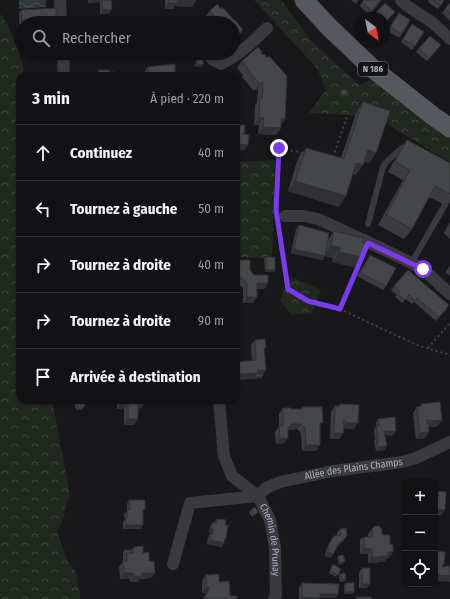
<!DOCTYPE html>
<html lang="fr">
<meta charset="utf-8">
<style>
:root{--surface:#121214;--page:#1f2022;--text:#f1f3f6;--muted:#9c9ea0;--line:#313234}
body{margin:0;font-family:"Fira Sans Condensed",sans-serif;background:var(--page);color:var(--text)}
.controls{position:absolute;right:12px;bottom:12px;display:grid;overflow:hidden;border-radius:8px;box-shadow:0 1px 3px #0004}
.controls button{width:36px;height:36px;display:grid;place-items:center;padding:0;border:0;border-bottom:1px solid var(--line);background:var(--surface);color:var(--text);font:20px sans-serif}
.compass{position:absolute;left:354px;top:12px;width:36px;height:36px;border-radius:50%;background:var(--surface);box-shadow:0 1px 3px #0004;rotate:148deg}
.stop{position:absolute;width:12px;height:12px;margin:-9px;border:3px solid #7c3aed;border-radius:50%;background:#fff}
.stop.end{background:#7c3aed;border-color:#fff;box-shadow:0 1px 4px #0008}
.list{margin:0;padding:0;list-style:none}
h2{display:flex;justify-content:space-between;align-items:center;height:52px;margin:0;padding:0 16px;font-size:17px}
h2 small{font-size:13px;font-weight:400;color:var(--muted)}
.list li{display:grid;grid-template-columns:26px 1fr auto;gap:12px;align-items:center;box-sizing:border-box;height:56px;padding:0 16px;border-top:1px solid var(--line)}
.list b{display:block;font-size:15px;white-space:nowrap}
.list em{font-size:13px;font-style:normal;color:var(--muted)}
.icon{flex:none;width:22px;height:22px;fill:none;stroke:currentColor;stroke-width:2;stroke-linecap:round;stroke-linejoin:round}
.map{position:relative;flex:none;width:450px;height:599px;overflow:hidden}
.search{position:absolute;background:var(--surface);box-shadow:0 1px 3px #0004;left:16px;top:16px;width:224px;height:44px;display:flex;align-items:center;gap:10px;box-sizing:border-box;padding:0 14px;border-radius:22px;color:var(--muted);font-size:15px}
.panel{position:absolute;background:var(--surface);box-shadow:0 1px 3px #0004;left:16px;top:72px;width:224px;height:332px;border-radius:12px}
.map>svg:first-child{display:block}
</style>
<div class="map">
<svg width="450" height="599" viewBox="0 0 450 599">
<defs>
<pattern id="forest-crowns" width="20" height="18" patternUnits="userSpaceOnUse"><rect width="20" height="18" fill="#202820"/><path d="M2 6a3 3 0 1 1 6 0M12 15a3 3 0 1 1 6 0" fill="none" stroke="#3e453e"/></pattern>
<pattern id="water-waves" width="16" height="10" patternUnits="userSpaceOnUse"><rect width="16" height="10" fill="#2e383e"/><path d="M0 5q4-4 8 0t8 0" fill="none" stroke="#4a5258"/></pattern>
</defs>
<rect width="100%" height="100%" fill="#18181a"/>
<g fill="url(#forest-crowns)">
<path d="M254 0H281L311 40 359 85 373 79 450 131V162L398 131 381 119 347 115 309 113 326 90 317 68Z"/>
<path d="M0 14C7 19 21 57 23 66 23 69 23 73 23 76H20V400H52L70 496 66 504 64 517 57 532 68 562 76 572 80 594V599H0Z"/>
<path d="M275 160 272 259 236 257V162Z"/>
<path d="M289 276 321 290 312 313 292 315 280 301Z"/>
</g>
<path fill="url(#water-waves)" d="M19 0H46V7L19 9Z"/>
<g fill="none" stroke-linecap="round" stroke-linejoin="round">
<g stroke="#3f4146" stroke-width="2" stroke-dasharray="2 3" stroke-linecap="butt">
<path d="M333 157 348 114"/>
<path d="M276 211 279 148 303 153"/>
<path d="M278 225 289 289 308 301 340 309 419 346 447 354 450 356"/>
<path d="M340 309 364 253"/>
<path d="M428 348 450 323"/>
</g>
<g stroke="#393a3f" stroke-width="6">
<path d="M368 224 383 167 386 162 402 148 404 147 408 149"/>
<path d="M411 264 450 196"/>
</g>
<g stroke="#393a3f" stroke-width="12">
<path d="M60 0 61 23"/>
<path d="M401 0 406 5 433 23 450 39"/>
<path d="M63 53 64 76"/>
<path d="M208 53 212 59 221 64C241 54 251 43 267 28"/>
<path d="M285 216H304L318 219 385 250 423 269 450 294"/>
<path id="s1" d="M219 400 224 456 232 476 258 496 270 520 275 547 276 595 274 599"/>
<path id="s2" d="M173 564 190 503 258 496 266 488 280 482 333 471 402 462 416 458 450 442"/>
</g>
<path stroke="#55585e" stroke-width="19" d="M304 0 329 27 372 68 433 116 450 128"/>
</g>
<g fill="#3a3c40">
<path d="M88 0H112L111 1 112 9 109 13 100 14V2L88 3Z"/>
<path d="M165 0H196L192 7 175 6 173 9H165Z"/>
<path d="M351 0H359L356 4Z"/>
<path d="M429 0H444L438 9 428 2Z"/>
<path d="M362 2 379 4 369 15 360 6Z"/>
<path d="M450 3V21L442 13Z"/>
<path d="M221 9 243 30 239 36 233 41V23H207L209 20 206 16 210 11Z"/>
<path d="M21 10 56 18 53 22 23 23V24H19V13Z"/>
<path d="M399 13 402 34 399 38 388 31Z"/>
<path d="M412 24 424 32 412 50 401 42Z"/>
<path d="M419 48 438 49 427 61 416 52Z"/>
<path d="M262 52 261 54 285 119 281 125V128L276 135 258 134 259 125H254L255 105 257 103 258 88 254 91 242 77 243 75 237 68 242 61Z"/>
<path d="M197 59 201 67 195 66 196 61Z"/>
<path d="M148 67 175 76H144V72Z"/>
<path d="M99 70 109 72 117 76H95Z"/>
<path d="M363 102 376 153 369 163 364 162 356 175 353 174 339 207 288 191 298 158 306 148 341 158 356 113Z"/>
<path d="M407 140 450 163V197L445 205 429 197 412 229 404 239 378 225 403 180 388 172 400 150Z"/>
<path d="M450 222V239L444 233Z"/>
<path d="M299 225 328 240 334 231 362 242 361 257 354 267 332 262 333 258 325 256 322 260 291 253 296 229Z"/>
<path d="M370 255 386 286 383 290 357 276Z"/>
<path d="M266 257 274 272H265L264 259Z"/>
<path d="M239 260 254 275 268 283 264 289H257L253 303H243V288L237 283H236V264Z"/>
<path d="M450 266V276L445 272Z"/>
<path d="M394 286 447 309 436 321 414 302 412 304 406 299 402 303 395 297 397 295 391 290Z"/>
<path d="M255 340 264 350 266 370 263 374 262 378 236 380V364L238 362 252 361 251 345Z"/>
<path d="M75 400H84L83 408 81 410H78L75 408Z"/>
<path d="M110 400H150L147 403H144L141 408 138 409 134 425H124V408L117 409V403H110Z"/>
<path d="M340 404 354 429 344 428 343 433 339 439H330L331 412 335 406H338Z"/>
<path d="M421 404 438 426 429 427 425 438 416 439 413 413 417 407 420 406Z"/>
<path d="M302 407 320 427 316 451H302L301 433 297 429 288 430 284 443 276 444 275 432 279 427V414L283 408 291 409H301Z"/>
<path d="M395 417 394 435 388 436V435H385V450L376 451 374 441 375 440 374 430 376 426V423L378 419Z"/>
<path d="M129 500 143 514 141 529H123V522L125 519 124 514 127 511V504Z"/>
<path d="M251 510 258 512 257 514 252 517 249 512Z"/>
<path d="M217 519 225 525 224 543 222 547 207 544 208 538 210 534 211 533H209L210 527 212 523H214Z"/>
<path d="M340 529 347 536 344 540 338 546 331 558 325 556 326 550 334 536H337V533Z"/>
<path d="M372 529 382 535 389 558H387L384 562H378L377 563H368V554H360V540L361 538H363L364 537H368V534Z"/>
<path d="M134 547 143 553 149 561 151 578 140 579 138 582H130V579H120L119 567 123 561V552L124 550H131Z"/>
<path d="M338 556 343 563 339 565 337 558Z"/>
<path d="M333 564 341 569 336 577 329 573Z"/>
<path d="M362 568 367 588H359V572Z"/>
<path d="M340 574 346 579 345 581 340 582 339 576Z"/>
<path d="M206 575 219 582 230 596 237 599H203L206 593H202V581Z"/>
<path d="M302 583 338 594 336 598H320L319 599H299V587Z"/>
<path d="M346 583 352 594H344V585Z"/>
</g>
<g fill="#303134">
<path d="M90 0H101L100 2 88 3Z"/>
<path d="M178 1H196L192 7 175 6 173 9H165L169 3Z"/>
<path d="M112 9 109 13 100 14 103 10Z"/>
<path d="M56 18 53 22 23 23V24H19L22 20Z"/>
<path d="M243 30 239 36 233 41 237 35Z"/>
<path d="M197 64 203 65 201 67 195 66Z"/>
<path d="M263 81 258 88 254 91 260 84Z"/>
<path d="M341 94 346 95 345 97 339 96Z"/>
<path d="M259 117 264 118 259 125H254Z"/>
<path d="M281 119H285L280 126Z"/>
<path d="M263 127 281 128 276 135 258 134Z"/>
<path d="M236 144 248 145 244 150H236Z"/>
<path d="M368 150 376 153 369 163 360 161Z"/>
<path d="M356 163 363 165 356 175 349 173Z"/>
<path d="M295 181 346 196 339 207 288 191Z"/>
<path d="M331 245 340 248 333 258 325 256 322 260 291 253 294 249 324 256Z"/>
<path d="M339 252 361 257 354 267 332 262Z"/>
<path d="M266 270H275L274 272H265Z"/>
<path d="M236 277H241L237 283H236Z"/>
<path d="M257 283H268L264 289H253Z"/>
<path d="M247 297H257L253 303H243Z"/>
<path d="M257 370H266L262 376H263L262 378 236 380V378L239 374Z"/>
<path d="M113 400H119L117 403H110Z"/>
<path d="M143 400H150L147 403H144L141 408 134 409 138 403Z"/>
<path d="M121 403H128L124 408 117 409Z"/>
<path d="M79 408H82L81 410H78Z"/>
<path d="M128 419H138L134 425H124Z"/>
<path d="M442 420 438 426 426 427 430 421Z"/>
<path d="M346 423H358L354 429 342 428Z"/>
<path d="M292 424H301L297 429 288 430V428Z"/>
<path d="M384 431H391L388 435H382Z"/>
<path d="M396 431 394 435 388 436 391 432Z"/>
<path d="M429 432 425 438 416 439 420 433Z"/>
<path d="M334 433H343L339 439H330Z"/>
<path d="M280 438H288L284 443 276 444Z"/>
<path d="M306 445H320L316 451H302Z"/>
<path d="M387 446 385 450 376 451 378 447Z"/>
<path d="M435 509 445 510 441 516 435 515Z"/>
<path d="M126 525H143L141 529H123Z"/>
<path d="M211 529H213L211 533H209Z"/>
<path d="M210 540 224 543 222 547 207 544Z"/>
<path d="M364 548 372 549 368 554H360Z"/>
<path d="M328 552 333 554 331 558 325 556Z"/>
<path d="M388 552H393L389 558H387L384 562H378L377 563H368L372 557 381 556Z"/>
<path d="M345 561 343 563 339 565 340 563Z"/>
<path d="M124 573H134L130 579H120Z"/>
<path d="M142 573H155L151 578 140 579 138 582H130L134 576Z"/>
<path d="M435 575 450 576V582L435 581Z"/>
<path d="M346 579 345 581 340 582 342 580Z"/>
<path d="M362 584H370L367 588H359Z"/>
<path d="M210 587 206 593H202L206 588Z"/>
<path d="M345 592H354L352 594H344Z"/>
<path d="M320 594H338L336 598H317Z"/>
<path d="M302 597 320 598 319 599H300Z"/>
</g>
<g fill="#44464a" stroke="#303134">
<path d="M102 0H111L112 9 103 10Z"/>
<path d="M169 0H196V1H178L177 3H169Z"/>
<path d="M364 0H381L372 11 362 2Z"/>
<path d="M433 0H444L441 5Z"/>
<path d="M385 3 395 12 384 24V18H376L374 15Z"/>
<path d="M450 3V14L445 9Z"/>
<path d="M217 4 221 9 222 7 235 21H236L243 30 237 35 234 31 233 32V23H213L215 21 211 17 214 15 210 11Z"/>
<path d="M56 8V18L22 20 21 10Z"/>
<path d="M399 13 410 20 402 34 390 27Z"/>
<path d="M412 24 424 32 415 46 403 39Z"/>
<path d="M430 36 441 45 429 58 419 48Z"/>
<path d="M258 47 262 52 261 53 263 55 264 54 267 58 269 56 287 76 285 119H281V128L263 127 264 118 259 117 260 98H262L263 81 260 84 247 69 248 68 242 61Z"/>
<path d="M197 59H203V65L197 64Z"/>
<path d="M175 64V76H148V67Z"/>
<path d="M99 70H109V72H116L117 76H99Z"/>
<path d="M342 89 347 90 346 95 341 94Z"/>
<path d="M363 102 390 111 376 153 368 150 363 165 356 163 346 196 295 181 306 148 344 159Z"/>
<path d="M236 125H245L244 134 249 135 248 145 236 144Z"/>
<path d="M407 140 450 163V194L435 186 412 229 386 215 410 170 395 162Z"/>
<path d="M299 225 329 233 325 256 294 249Z"/>
<path d="M334 231 363 238 362 242 366 243 361 257 339 252 340 248 331 245Z"/>
<path d="M370 255 396 268 386 286 360 273Z"/>
<rect x="266" y="257" width="9" height="13"/>
<path d="M239 260H250V270L254 275H268V283H257V297H247V283L241 277H236V267H239Z"/>
<path d="M408 270 449 305 439 317 417 298 415 301 409 295 405 300 398 294 400 291 394 286Z"/>
<path d="M265 339 266 348H264L266 370H257L258 373 239 374 238 362 256 360 255 340Z"/>
<path d="M257 374H263V376L255 377Z"/>
<path d="M76 400H84L85 406 82 408H79L76 406Z"/>
<path d="M121 400H145V403H138V419H128V403H121Z"/>
<path d="M440 402 442 420 430 421V420H426L427 424 428 423 429 432 420 433 417 407 422 406 421 404Z"/>
<path d="M340 404 359 405 358 423H346V421H343V424L344 425 343 433H334L335 406H340Z"/>
<path d="M302 407H322L323 423H320V445H306L305 427 301 424H292L288 428V438H280L279 426H283V408H291V409H303Z"/>
<path d="M395 417 396 431 391 432V431H384L387 446 378 447 377 437H378L376 426H379L378 419Z"/>
<path d="M435 491 446 492 445 510 435 509Z"/>
<path d="M129 500H145V510H143V525H126V518H127V510H130Z"/>
<path d="M255 507 258 512 254 515 251 510Z"/>
<path d="M217 519 226 520 225 525H228L226 539 225 538 224 543 210 540 211 534H213V529H211L212 523H216Z"/>
<path d="M375 526H379L382 529V535H390V544L393 545V552H388V556H381V557H372V549L364 548V537H372V529Z"/>
<path d="M346 528 347 536 339 543 333 554 328 552V546L334 536 341 535 340 529Z"/>
<path d="M143 546V553L149 552V561H154L155 573H142V576H134V573H124L123 561H127V553H134V547Z"/>
<path d="M124 550H131V553H127L125 556Z"/>
<path d="M435 551 445 552 444 564H443L442 567H446V566H450V576L435 575Z"/>
<path d="M343 555 345 561 340 563 338 556Z"/>
<path d="M333 564 341 569 338 575 330 571Z"/>
<rect x="362" y="568" width="8" height="16"/>
<path d="M345 573 346 579 342 580 340 574Z"/>
<path d="M219 574V582L229 581 230 596H237V599H205V597L210 587 206 588V575Z"/>
<path d="M302 583 339 584 338 594H320V598L302 597Z"/>
<path d="M346 583H354V592H345Z"/>
<rect x="357" y="597" width="14" height="2"/>
</g>
<g fill="none" stroke-linecap="round" stroke-linejoin="round">
<path stroke="#7c3aed" stroke-width="5" d="M279 148 276 210 288 289 308 301 340 309 368 243 423 269"/>
</g>
<g text-anchor="middle" dominant-baseline="central" stroke-width="3" stroke-linejoin="round" paint-order="stroke">
<rect fill="#131315" stroke="#7d8188" stroke-width="1" x="358" y="62" width="30" height="14" rx="3"/>
<g font-size="9" font-weight="bold" fill="#aab0b9">
<text x="373" y="69">N 186</text>
</g>
<g font-size="10" fill="#aab0b9" stroke="#131315">
<text stroke="none"><textPath href="#s2" startOffset="233">Allée des Plains Champs</textPath></text>
<text stroke="none"><textPath href="#s1" startOffset="157">Chemin de Prunay</textPath></text>
</g>
</g>
</svg>
<div class="controls">
<button>+</button>
<button>−</button>
<button><svg class="icon" aria-label="locate" viewBox="0 0 24 24"><circle cx="12" cy="12" r="6"/><path d="M12 2v4M12 18v4M2 12h4M18 12h4"/></svg></button>
</div>
<svg class="compass" viewBox="-18 -18 36 36"><path d="M0-13l5 13h-10z" fill="#e53935"/><path d="M0 13l5-13h-10z" fill="#9c9ea0"/></svg>
<div class="stop" style="left:423px;top:269px"></div>
<div class="stop end" style="left:279px;top:148px"></div>
<div class="search"><svg class="icon" aria-label="search" viewBox="0 0 24 24"><circle cx="10" cy="10" r="6"/><path d="M15 15l6 6"/></svg>Rechercher</div>
<section class="panel">
<h2>3 min<small>À pied · 220 m</small></h2>
<ul class="list">
<li><svg class="icon" aria-label="ahead" viewBox="0 0 24 24"><path d="M12 20V5M6 11l6-6 6 6"/></svg><div><b>Continuez</b></div><em>40 m</em></li>
<li><svg class="icon" aria-label="left" viewBox="0 0 24 24"><path d="M17 20v-9H6M10 6l-5 5 5 5"/></svg><div><b>Tournez à gauche</b></div><em>50 m</em></li>
<li><svg class="icon" aria-label="right" viewBox="0 0 24 24"><path d="M7 20v-9h11M14 6l5 5-5 5"/></svg><div><b>Tournez à droite</b></div><em>40 m</em></li>
<li><svg class="icon" aria-label="right" viewBox="0 0 24 24"><path d="M7 20v-9h11M14 6l5 5-5 5"/></svg><div><b>Tournez à droite</b></div><em>90 m</em></li>
<li><svg class="icon" aria-label="arrive" viewBox="0 0 24 24"><path d="M6 21V4h12l-3 4 3 4H6"/></svg><div><b>Arrivée à destination</b></div></li>
</ul>
</section>
</div>
